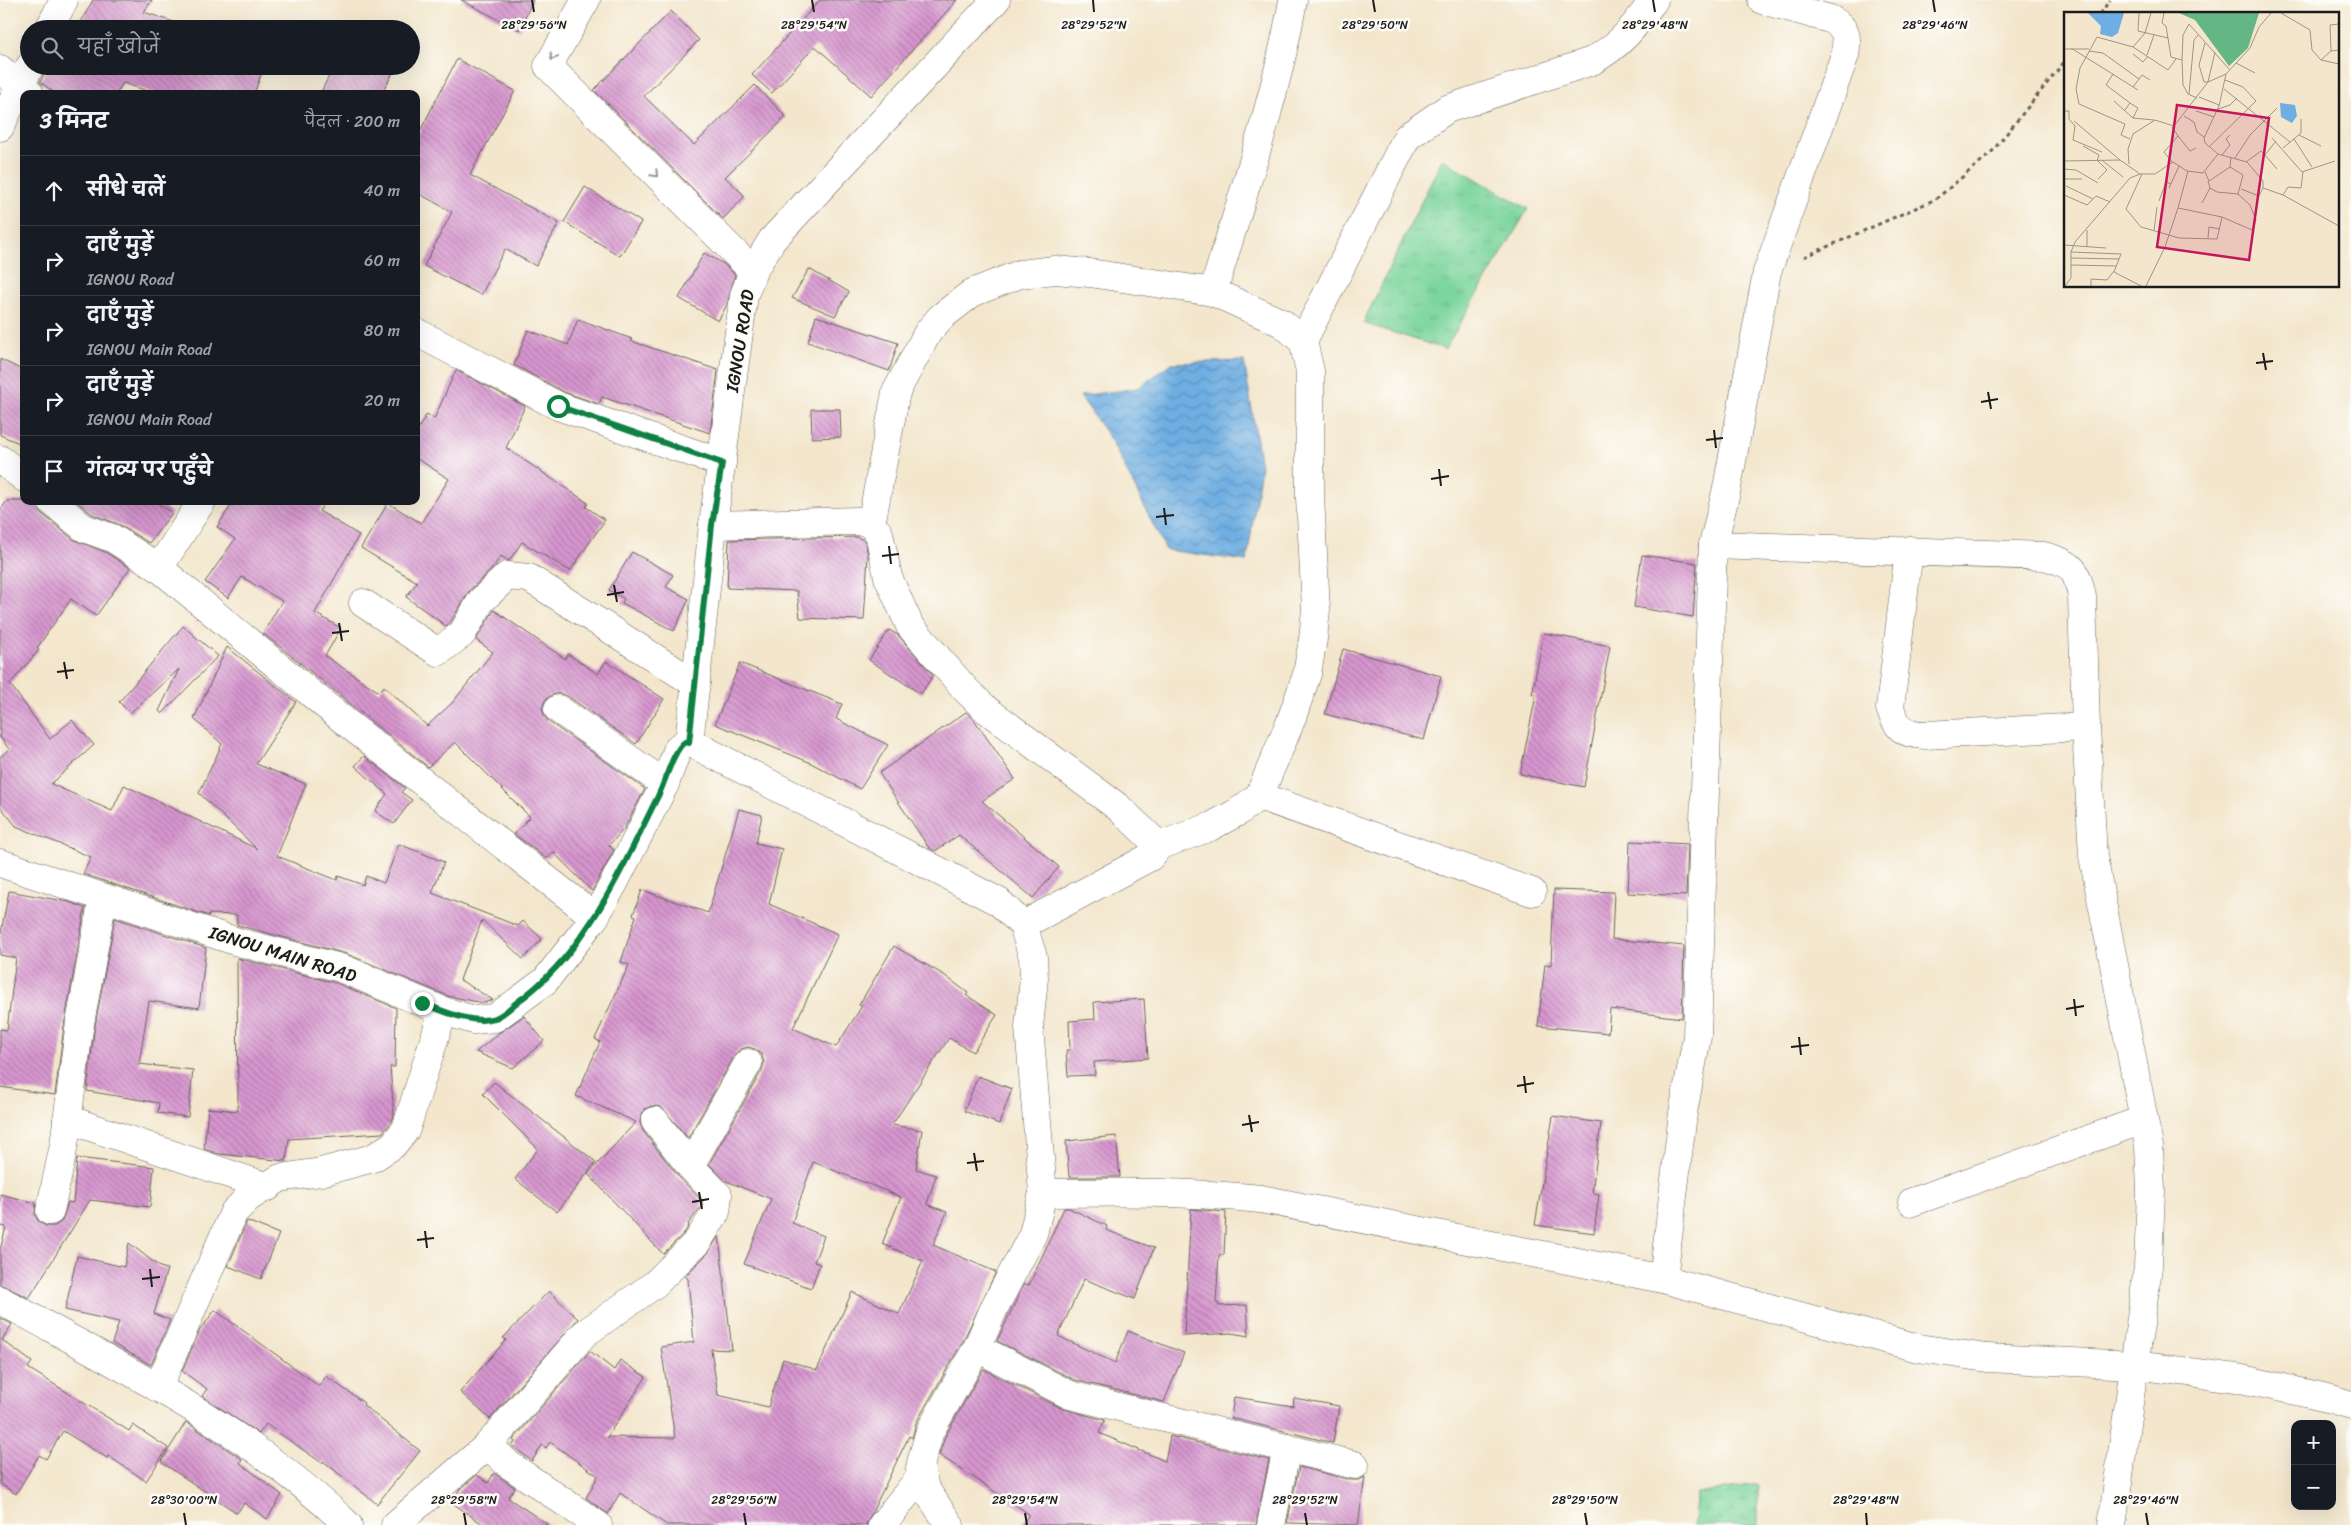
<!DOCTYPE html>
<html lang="hi">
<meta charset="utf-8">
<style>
:root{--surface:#171b24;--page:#20242c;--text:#f1f3f6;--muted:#9ea1a6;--line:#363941}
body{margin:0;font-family:Sriracha,"Playpen Sans Deva",sans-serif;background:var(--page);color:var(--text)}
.controls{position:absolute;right:15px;bottom:15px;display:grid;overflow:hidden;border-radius:10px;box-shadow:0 5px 20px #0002}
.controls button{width:45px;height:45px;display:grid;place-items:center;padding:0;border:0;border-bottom:1px solid var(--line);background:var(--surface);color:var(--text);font:25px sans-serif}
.stop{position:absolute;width:15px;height:15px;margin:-11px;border:4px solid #0b8043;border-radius:50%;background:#fff}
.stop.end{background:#0b8043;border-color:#fff;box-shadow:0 1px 5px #0008}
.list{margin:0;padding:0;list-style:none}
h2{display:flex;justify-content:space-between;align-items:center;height:65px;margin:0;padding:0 20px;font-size:21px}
h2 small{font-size:16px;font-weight:400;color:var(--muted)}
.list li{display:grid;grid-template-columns:32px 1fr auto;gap:15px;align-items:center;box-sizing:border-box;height:70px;padding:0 20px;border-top:1px solid var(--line)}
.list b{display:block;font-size:19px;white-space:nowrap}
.list p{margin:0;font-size:16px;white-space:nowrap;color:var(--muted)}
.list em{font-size:16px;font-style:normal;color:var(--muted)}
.icon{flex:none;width:28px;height:28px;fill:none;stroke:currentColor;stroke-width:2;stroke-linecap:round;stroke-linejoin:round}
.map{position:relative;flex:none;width:2351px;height:1525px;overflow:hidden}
.search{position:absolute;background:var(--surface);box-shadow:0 5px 20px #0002;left:20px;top:20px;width:400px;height:55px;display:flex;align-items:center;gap:12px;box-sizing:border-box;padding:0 18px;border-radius:28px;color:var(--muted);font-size:19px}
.panel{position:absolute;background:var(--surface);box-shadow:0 5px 20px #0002;left:20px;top:90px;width:400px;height:415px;border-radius:10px}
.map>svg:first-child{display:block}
</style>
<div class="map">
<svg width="2351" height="1525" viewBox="0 0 2351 1525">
<defs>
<pattern id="grass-tufts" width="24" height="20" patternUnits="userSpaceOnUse" patternTransform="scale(1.25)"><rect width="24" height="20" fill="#7bd59c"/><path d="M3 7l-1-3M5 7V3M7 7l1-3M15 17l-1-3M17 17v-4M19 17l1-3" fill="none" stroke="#6ab686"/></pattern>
<pattern id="wetland-marsh" width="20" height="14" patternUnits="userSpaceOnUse" patternTransform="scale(1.25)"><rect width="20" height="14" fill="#7bd59c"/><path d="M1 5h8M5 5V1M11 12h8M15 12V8" fill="none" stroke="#6ab686"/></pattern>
<pattern id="water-waves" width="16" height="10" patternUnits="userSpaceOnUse" patternTransform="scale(1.25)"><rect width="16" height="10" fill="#6eaee2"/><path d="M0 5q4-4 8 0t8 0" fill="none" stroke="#5a8db6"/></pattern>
<pattern id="building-back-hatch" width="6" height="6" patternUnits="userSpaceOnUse" patternTransform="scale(1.25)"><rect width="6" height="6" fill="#d796cf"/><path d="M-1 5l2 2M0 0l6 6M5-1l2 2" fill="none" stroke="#ae7aa7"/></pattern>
</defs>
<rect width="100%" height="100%" fill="#fdfcf7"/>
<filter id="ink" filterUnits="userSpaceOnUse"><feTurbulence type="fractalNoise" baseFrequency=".02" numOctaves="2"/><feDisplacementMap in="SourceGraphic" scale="10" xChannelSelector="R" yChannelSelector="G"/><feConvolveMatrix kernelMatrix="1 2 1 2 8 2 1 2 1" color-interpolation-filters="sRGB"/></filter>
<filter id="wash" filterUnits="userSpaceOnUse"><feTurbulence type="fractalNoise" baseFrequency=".0096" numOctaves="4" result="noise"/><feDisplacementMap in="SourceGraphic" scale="20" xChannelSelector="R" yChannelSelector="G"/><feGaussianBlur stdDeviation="1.12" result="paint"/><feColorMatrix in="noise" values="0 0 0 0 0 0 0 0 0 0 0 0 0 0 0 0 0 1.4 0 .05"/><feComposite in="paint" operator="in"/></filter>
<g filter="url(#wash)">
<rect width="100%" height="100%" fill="#f3e6cc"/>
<path fill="url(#grass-tufts)" stroke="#4c785c" d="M1442 159 1528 209 1445 349 1363 323Z"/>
<path fill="url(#wetland-marsh)" stroke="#4c785c" d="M1758 1484V1525H1693L1697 1493Z"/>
<path fill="url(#water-waves)" stroke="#45657f" d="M1244 361 1261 466 1247 561 1166 550 1111 440 1080 396 1138 388 1172 363Z"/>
<g id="blocks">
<g fill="url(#building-back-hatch)">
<path d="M93 0H152L144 12 194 29H77Z"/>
<path d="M461 0H533L519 30Z"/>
<path d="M820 0H957L871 96 815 46 772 93 752 75Z"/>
<path d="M671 11 699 40 644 96 694 145 755 85 786 117 725 177 745 196 723 219 594 90Z"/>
<path d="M457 59 515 91 470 175 559 223 536 266 505 249 481 295 424 266 452 212 416 192V139Z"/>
<path d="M48 66H264L254 94H157L123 83 116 94H56L40 82Z"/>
<path d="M334 66H396L382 94H320Z"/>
<path d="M585 187 641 222 620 256 564 222Z"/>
<path d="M704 253 724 264 735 275 727 305 718 321 679 298Z"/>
<path d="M809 269 849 292 835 316 792 298Z"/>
<path d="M816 316 898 343 889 371 808 342Z"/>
<path d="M578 319 632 339 631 341 718 370 710 433 602 397 599 404 564 392 514 365 528 330 568 345Z"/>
<path d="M0 359 24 371V445L0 435Z"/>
<path d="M456 370 525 406 506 448 588 503 586 507 605 520 570 571 522 542 509 561 501 556 492 569 470 590 450 623 446 626 406 597 417 582 361 548 388 503 421 523 449 479 416 458V432L427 414 434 419Z"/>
<path d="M811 409H840L841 437 812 438Z"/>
<path d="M7 501H36L41 513 74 540 105 552 130 568 96 616 71 599 37 648 39 650 10 684 50 739 72 720 94 745 51 784 112 811 124 785 257 849 199 793 222 744 194 719 227 647 296 702 256 764 306 784 277 856 337 880 338 876 363 885 366 876 384 883 399 844 444 862 432 893 518 926 523 921 542 939 523 959 482 920 460 980 493 1000 483 1003 448 996 347 954 237 925V915L209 914V916L83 874 91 857 16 826 0 806V757L9 749 0 737V510Z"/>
<path d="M76 501H155L172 513 149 543 120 525 92 514Z"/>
<path d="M234 501H326L319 511 359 535 315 613 341 628 325 656 379 692 384 686 427 726 452 703 493 652 476 640 494 610 565 659 568 654 598 674 606 661 664 699 636 744 567 696 559 693 552 695 545 700 542 708 544 715 549 722 645 789 624 829 609 845 614 850 592 891 553 852 547 859 514 834 530 817 455 742 428 767 263 633 282 601 242 577 228 598 205 582 235 539 217 527Z"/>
<path d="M857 537 865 541 868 555 864 620 800 618 797 591 727 588 729 540Z"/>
<path d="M632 552 673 575 666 587 689 599 674 631 622 603 624 599 609 590Z"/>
<path d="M1642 555 1697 563 1693 617 1634 607Z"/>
<path d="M183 626 218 656 162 714 159 711 179 669 130 713 119 702Z"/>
<path d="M889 630 898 635 933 675 921 694 869 660Z"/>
<path d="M1544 633 1610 646 1584 787 1520 774 1536 695 1532 694Z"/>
<path d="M1343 649 1441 676 1424 740 1325 714Z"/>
<path d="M740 663 842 704 836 719 888 745 860 789 809 762 715 724Z"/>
<path d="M966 712 973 718 1015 779 982 801 1059 867 1033 898 959 835 935 851 929 848 879 773Z"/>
<path d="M364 756 405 788 401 792 412 800 394 824 375 811 387 794 355 766Z"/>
<path d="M739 809 762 815 756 843 782 849 769 904 838 934 793 1028 836 1047 862 1006 859 1005 894 946 944 975 968 993 966 995 997 1015 973 1052 949 1038 892 1125 922 1130 916 1169 936 1175 927 1204 947 1212 933 1245 996 1272 963 1341 916 1423 912 1438 909 1436 866 1525H667L620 1493 608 1514 586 1498 598 1476 550 1442 546 1448 542 1445 532 1461 512 1446 515 1442 513 1440 590 1351 614 1370 620 1360 646 1377 607 1437 675 1438 661 1347 694 1342 688 1279 685 1276 708 1253 719 1236 732 1350 711 1349 718 1395 768 1407 783 1359 817 1370 852 1292 899 1314 923 1261 882 1244 901 1197 813 1162 792 1223 824 1236 814 1262 820 1264 811 1288 744 1264 771 1199 726 1181 709 1164 762 1070 764 1063 762 1055 755 1049 748 1047 740 1049 735 1055 688 1138 661 1107 652 1106 645 1109 641 1115 640 1123 643 1131 678 1176 702 1201 701 1207 688 1224 689 1225 685 1232 663 1254 588 1174 636 1122 576 1096 600 1042 595 1039 629 965 621 962 636 916 633 915 642 890 708 913Z"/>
<path d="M1630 841 1688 844 1686 896 1628 893Z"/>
<path d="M1554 890 1614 892 1612 939 1684 946 1682 1018 1610 1009 1608 1033 1538 1026 1545 964 1551 965Z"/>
<path d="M9 891 69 902 85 908 64 1026 55 1095 0 1087V1029L7 1030 16 958 0 955V938Z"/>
<path d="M115 918 206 948 199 1008 149 1001 139 1064 193 1070 188 1117 158 1113 159 1103 87 1091 94 1031Z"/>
<path d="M237 958 336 983 396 1008 395 1067H390L394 1115 392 1121 382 1133 289 1139 286 1161 219 1154 204 1149 208 1108 238 1111Z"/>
<path d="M1144 999 1148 1058 1094 1062 1095 1075 1068 1076 1066 1050H1070L1069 1021 1095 1019 1094 1002Z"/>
<path d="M524 1016 544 1041 513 1068 476 1052 499 1033Z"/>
<path d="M978 1076 1012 1089 999 1124 964 1111Z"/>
<path d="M494 1082 596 1162 557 1212 515 1179 538 1149 483 1094Z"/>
<path d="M1553 1116 1601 1123 1592 1193 1599 1194 1594 1233 1535 1225Z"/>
<path d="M1116 1136 1120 1177H1069L1066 1141Z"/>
<path d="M77 1158 154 1167 150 1207 90 1200 29 1298 0 1284V1250L6 1227 0 1226V1194L36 1203 35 1215 39 1222 46 1226H55L62 1221 68 1202 73 1203Z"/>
<path d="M1064 1208H1069L1107 1226 1106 1230 1154 1248 1135 1299 1084 1279 1058 1336 1115 1363 1128 1331 1184 1353 1164 1402 1075 1380 997 1341 1024 1284 1029 1285Z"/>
<path d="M1191 1209 1226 1212 1224 1255H1219L1216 1303 1219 1304 1218 1306 1247 1305 1249 1336 1231 1333 1184 1336Z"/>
<path d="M247 1221 279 1234 261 1279 228 1266Z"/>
<path d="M129 1243 160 1267 167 1269 154 1314 170 1320 151 1365 112 1343 119 1322 65 1310 77 1256 124 1267Z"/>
<path d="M549 1291 578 1319 490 1419 460 1392 506 1340 503 1338Z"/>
<path d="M215 1310 319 1386 326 1376 364 1403 363 1405 420 1451 377 1504 323 1461 322 1463 266 1424 259 1434 202 1396 207 1389 182 1371 200 1330Z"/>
<path d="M0 1318 12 1324 2 1340 32 1362 28 1368 129 1431 133 1425 168 1448 146 1481 108 1456 107 1458 63 1431 46 1459 39 1455 16 1494 0 1484Z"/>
<path d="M983 1369 1063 1409 1105 1420 1099 1433 1165 1461 1170 1436 1269 1460 1256 1525H1022L1029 1514 939 1455 945 1437Z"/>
<path d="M1234 1397 1293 1406 1294 1398 1339 1406 1333 1443 1231 1418Z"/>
<path d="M186 1422 242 1459 240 1463 282 1495 267 1519 244 1503 237 1513 161 1462Z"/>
<path d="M1299 1467 1351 1480H1359L1365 1477 1358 1525 1287 1523Z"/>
<path d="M494 1473 515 1488 508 1498 549 1525H484L451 1502 460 1489 477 1475 488 1483Z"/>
</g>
</g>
</g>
<g filter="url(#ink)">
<use href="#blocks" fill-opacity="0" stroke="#67635a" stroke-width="1"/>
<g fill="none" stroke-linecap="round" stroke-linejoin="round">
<g stroke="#67635a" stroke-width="29">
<g id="minor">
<path d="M586 0 548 66 753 271"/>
<path d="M49 29 64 0"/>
<path d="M0 69 30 94"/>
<path d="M0 127 30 66"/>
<path d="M1213 292C1242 196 1276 99 1293 0"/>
<path d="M416 332 558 406 722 463"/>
<path d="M1303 341 1407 137 1447 109 1592 61C1623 43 1633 28 1654 0"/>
<path d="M0 459 24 478"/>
<path d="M51 501 84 528 112 538 159 568 347 723 595 917"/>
<path d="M713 525 858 521 868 522 879 533 888 577 910 626 967 691 987 710 1119 808 1155 842V851L1150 857 1023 925"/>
<path d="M871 525 896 392 928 332 941 317 972 293 1020 274 1055 270 1090 273 1213 292 1282 323 1303 341 1310 371V497L1316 609 1313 639 1307 674 1290 723 1259 796 1238 812 1210 827 1156 847"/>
<path d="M1713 545 2044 556C2073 564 2076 568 2082 597L2086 727 2093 856 2149 1146 2151 1191 2148 1267 2112 1525"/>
<path d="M1909 550 1890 708C1898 729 1902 734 1925 735L2086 727"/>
<path d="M159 568 202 501"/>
<path d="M363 603 438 652 462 634 481 601 507 576 529 578 696 684"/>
<path d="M558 709 665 784"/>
<path d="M689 743 713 525 744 295 753 271 772 240 996 0"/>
<path d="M1259 796 1532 892"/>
<path d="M0 863 238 942 341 968 443 1011 474 1020 495 1018 545 981 595 917 613 885 665 784 678 748 685 743 693 744 999 902 1023 925 1033 957 1034 978 1029 1027 1043 1193 1033 1234 995 1306 977 1348 930 1431 922 1459 920 1468 925 1488 950 1525"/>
<path d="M67 1119 268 1187"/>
<path d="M690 1166 748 1063"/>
<path d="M1043 1193C1116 1192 1188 1191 1261 1199L1663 1279 1683 1113 1697 1037 1713 545 1727 488 1767 272 1845 55C1848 38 1847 27 1830 19L1762 0"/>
<path d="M1912 1202 2143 1120"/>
<path d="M50 1211 64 1145 79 1029 103 898"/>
<path d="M1663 1279 1918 1348 1987 1358 2134 1365 2237 1378 2332 1399 2351 1405"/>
<path d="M0 1300C121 1367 248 1429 348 1525"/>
<path d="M977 1348 1070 1395 1355 1465"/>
<path d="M158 1388 234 1212 248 1198 280 1178 321 1172 373 1158 393 1145 406 1129 443 1011"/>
<path d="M488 1445 584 1334 655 1284 697 1242 716 1212 718 1195 690 1166 655 1121"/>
<path d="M395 1525 488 1445 508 1464 598 1525"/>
<path d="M882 1525 921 1476"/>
<path d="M1271 1525 1287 1448"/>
</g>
</g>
<g stroke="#67635a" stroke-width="3" stroke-dasharray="4 4" stroke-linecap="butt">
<path d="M2100 14 2110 0"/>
<path d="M1804 257 1936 199 1991 153 2065 61"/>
</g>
<use href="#minor" stroke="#fff" stroke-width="28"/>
</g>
<defs><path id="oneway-chevron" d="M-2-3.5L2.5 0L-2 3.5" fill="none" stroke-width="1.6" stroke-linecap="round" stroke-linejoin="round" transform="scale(1.25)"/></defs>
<g stroke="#999">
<use href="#oneway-chevron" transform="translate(553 57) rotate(120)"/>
<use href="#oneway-chevron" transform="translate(655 174) rotate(45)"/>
</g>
</g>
<g fill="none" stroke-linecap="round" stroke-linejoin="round" filter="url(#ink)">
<path stroke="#0b8043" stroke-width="6" d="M422 1003C443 1011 472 1025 495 1018 502 1016 510 1008 516 1003 586 954 621 870 658 796 665 783 673 750 685 742L689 743 712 525 722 463 558 406"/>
</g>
<path fill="none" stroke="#1c1c1c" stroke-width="2" d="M532 0 534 12M812 0 814 12M1093 0 1094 12M1373 0 1375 12M1653 0 1655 12M1933 0 1935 12M2263 353 2266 370M2256 363 2273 361M1988 392 1991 409M1981 402 1998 399M1714 430 1716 448M1706 440 1723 438M1439 469 1441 486M1431 479 1449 476M1164 508 1166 525M1156 517 1174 515M889 546 891 564M882 556 899 554M614 585 617 602M607 595 624 592M339 623 342 641M332 633 349 631M64 662 67 679M57 672 74 670M2074 999 2076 1016M2066 1009 2084 1006M1799 1037 1801 1055M1791 1047 1809 1045M1524 1076 1526 1093M1517 1086 1534 1083M1249 1115 1252 1132M1242 1125 1259 1122M974 1153 977 1171M967 1163 984 1161M699 1192 702 1209M692 1202 709 1199M425 1231 427 1248M417 1240 434 1238M150 1269 152 1287M142 1279 160 1277M184 1513 186 1525M464 1513 466 1525M744 1513 746 1525M1025 1513 1027 1525M1305 1513 1307 1525M1585 1513 1587 1525M1866 1513 1867 1525M2146 1513 2148 1525"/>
<g text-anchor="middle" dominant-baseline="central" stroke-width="5" stroke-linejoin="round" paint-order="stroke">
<g font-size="18" fill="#1c1c1c" stroke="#fdfcf7">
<text transform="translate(740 341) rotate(-81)">IGNOU ROAD</text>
<text transform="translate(283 954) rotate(17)">IGNOU MAIN ROAD</text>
</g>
</g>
<g transform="translate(2064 12)">
<rect width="275" height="275" fill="#f3e6cc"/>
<path d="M115 1H195L184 36 165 54 131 8Z" fill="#64b684"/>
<path d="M24 1H60L54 21 48 25 36 22 37 14ZM216 91 231 93 233 104 228 111 217 105Z" fill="#6eaee2"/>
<path fill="none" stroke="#9d9586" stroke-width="1" d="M75 1 74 19 104 26M87 1 81 21 69 35 104 58 112 47M100 1 98 11 102 14 107 45 118 48 119 73 124 82 133 86M217 1 246 18 248 38 257 48 275 52M141 31 135 53 140 70H144L151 40M7 36 74 78M0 37H25M25 39 39 41 75 67M267 39 266 13 275 12M69 42 79 50 84 44M83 43 90 23M118 48 119 23 125 12 165 57M257 48 267 39 275 38M172 51 191 61M49 62 42 73 66 91 61 98M162 62 155 94 140 126 141 131 154 142 183 150 199 169V176L219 183 275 214M69 75 78 63 86 68M160 77 226 130M125 82 130 28 134 23M135 85 155 93M50 89 69 106 90 108M66 91 74 96 69 106M154 97 166 93 173 86M0 99H5V107L11 114 9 128 38 140M132 99 150 105M120 104 130 110 133 120 140 125M10 109 56 148M235 123 257 134M114 124 126 139 132 136M208 126 238 160 271 149M66 127 57 123 61 112 15 92 12 77 16 56 33 25 69 35M230 127 248 155M212 129 201 143 213 157M19 134 35 143 33 149M145 135 192 89 179 75 161 68M219 136 237 121V107M158 143 166 133 162 127 166 123M171 146 186 123 213 96M0 149 56 148 76 162H91L109 150 123 159 139 161 154 142M34 149 43 158 34 167M39 149 59 165M108 150 100 140 114 124 108 115M182 150 197 139 201 143M65 152 64 137 69 122 91 108 110 114 144 70 162 62 186 36 195 15 207 1M0 157 12 158 34 171M124 159 114 196 158 205 188 218 192 208 186 193 174 182M141 160 145 169 166 155 167 145M78 162 62 197 77 215 115 226 153 227 158 205M0 167H18M144 169 146 176 153 180 174 182 179 163 166 155M2 174 29 187M105 176 115 154M177 177 195 184 199 176M0 183 23 193 32 184 46 190M219 183 224 175 237 176 239 160M95 189 102 170 107 172M138 191 146 176M23 218V235M90 219 93 195M144 226 145 215 156 217M0 233 42 236M7 240 57 242 50 260 77 274M7 246 55 247M7 253 52 254M1 274 7 266V240L11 230 66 166 76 162M27 274V267L43 268 50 259M82 274 101 235 114 196"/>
<path fill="#c2185b" fill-opacity="0.15" stroke="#c2185b" stroke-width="2.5" d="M113 93 205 106 185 248 93 235Z"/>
<rect width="275" height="275" fill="none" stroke="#1c1c1c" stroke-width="2.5"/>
</g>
<g font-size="12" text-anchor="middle" fill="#1c1c1c" stroke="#fdfcf7" stroke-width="5" stroke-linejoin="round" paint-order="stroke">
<text x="534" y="29">28°29'56"N</text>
<text x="814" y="29">28°29'54"N</text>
<text x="1094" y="29">28°29'52"N</text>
<text x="1375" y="29">28°29'50"N</text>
<text x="1655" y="29">28°29'48"N</text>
<text x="1935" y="29">28°29'46"N</text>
<text x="184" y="1504">28°30'00"N</text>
<text x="464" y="1504">28°29'58"N</text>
<text x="744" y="1504">28°29'56"N</text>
<text x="1025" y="1504">28°29'54"N</text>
<text x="1305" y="1504">28°29'52"N</text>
<text x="1585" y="1504">28°29'50"N</text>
<text x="1866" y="1504">28°29'48"N</text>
<text x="2146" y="1504">28°29'46"N</text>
</g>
</svg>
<div class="controls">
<button>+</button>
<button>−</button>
</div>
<div class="stop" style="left:558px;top:406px"></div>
<div class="stop end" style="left:422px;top:1003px"></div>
<div class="search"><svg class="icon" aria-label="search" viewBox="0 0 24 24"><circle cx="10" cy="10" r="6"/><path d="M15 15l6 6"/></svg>यहाँ खोजें</div>
<section class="panel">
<h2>3 मिनट<small>पैदल · 200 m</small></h2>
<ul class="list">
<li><svg class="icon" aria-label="ahead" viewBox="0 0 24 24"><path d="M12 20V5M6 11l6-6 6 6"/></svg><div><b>सीधे चलें</b></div><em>40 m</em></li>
<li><svg class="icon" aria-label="right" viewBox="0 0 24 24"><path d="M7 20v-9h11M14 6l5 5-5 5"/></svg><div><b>दाएँ मुड़ें</b><p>IGNOU Road</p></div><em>60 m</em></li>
<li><svg class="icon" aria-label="right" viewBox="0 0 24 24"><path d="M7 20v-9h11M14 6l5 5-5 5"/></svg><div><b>दाएँ मुड़ें</b><p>IGNOU Main Road</p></div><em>80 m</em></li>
<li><svg class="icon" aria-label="right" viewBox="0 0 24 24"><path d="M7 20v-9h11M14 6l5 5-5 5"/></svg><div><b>दाएँ मुड़ें</b><p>IGNOU Main Road</p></div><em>20 m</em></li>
<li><svg class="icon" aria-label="arrive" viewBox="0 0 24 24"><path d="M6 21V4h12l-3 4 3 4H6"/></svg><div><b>गंतव्य पर पहुँचे</b></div></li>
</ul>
</section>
</div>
